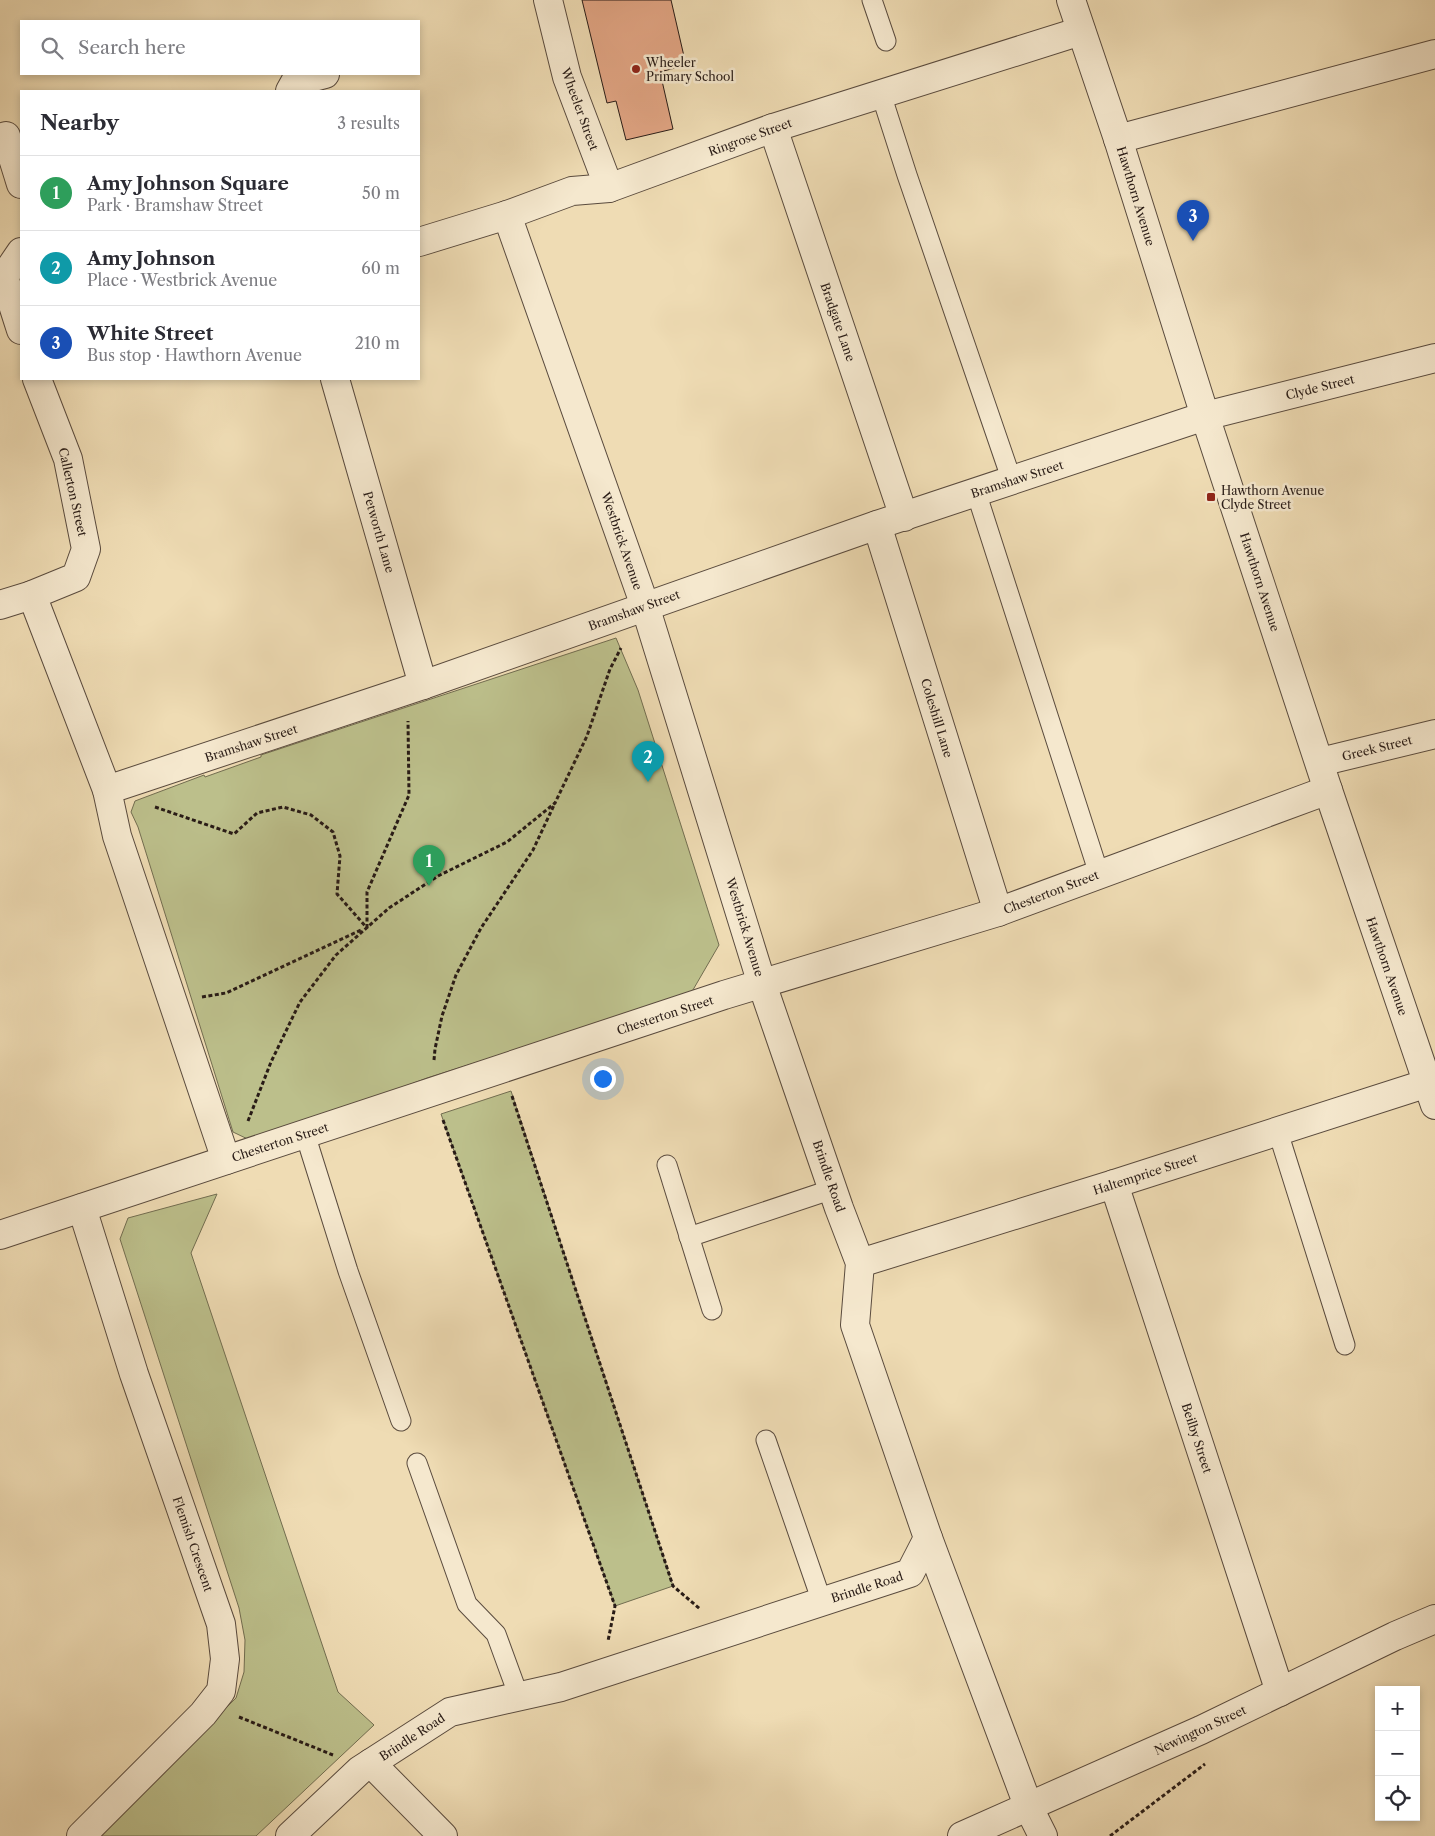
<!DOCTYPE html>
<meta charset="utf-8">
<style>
:root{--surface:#fff;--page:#f2f2f3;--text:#2b2b33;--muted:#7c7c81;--line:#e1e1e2;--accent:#8f2418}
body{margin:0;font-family:"Libre Caslon Text",serif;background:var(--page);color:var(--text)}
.controls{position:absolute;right:15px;bottom:15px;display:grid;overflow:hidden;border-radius:0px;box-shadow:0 2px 8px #0003}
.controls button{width:45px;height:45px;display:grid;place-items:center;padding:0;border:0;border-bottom:1px solid var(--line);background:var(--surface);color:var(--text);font:25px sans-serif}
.you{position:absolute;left:602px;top:1078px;width:18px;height:18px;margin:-12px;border:4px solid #fff;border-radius:50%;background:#1a73e8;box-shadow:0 0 0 8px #1a73e833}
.badge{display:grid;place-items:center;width:32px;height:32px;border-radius:50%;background:var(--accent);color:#fff;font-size:16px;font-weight:700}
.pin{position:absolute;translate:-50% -41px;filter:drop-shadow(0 1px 2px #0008)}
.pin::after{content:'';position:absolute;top:26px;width:18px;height:15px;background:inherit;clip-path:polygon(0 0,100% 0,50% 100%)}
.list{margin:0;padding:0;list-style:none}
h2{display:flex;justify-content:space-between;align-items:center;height:65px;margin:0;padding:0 20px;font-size:21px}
h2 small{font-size:16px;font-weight:400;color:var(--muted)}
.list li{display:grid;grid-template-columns:32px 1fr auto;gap:15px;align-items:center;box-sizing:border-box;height:75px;padding:0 20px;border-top:1px solid var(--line)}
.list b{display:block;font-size:19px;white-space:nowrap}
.list p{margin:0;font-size:16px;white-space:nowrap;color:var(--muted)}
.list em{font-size:16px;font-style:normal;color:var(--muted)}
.icon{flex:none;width:28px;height:28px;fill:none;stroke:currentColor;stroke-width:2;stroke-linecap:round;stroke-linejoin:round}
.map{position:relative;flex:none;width:1435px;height:1836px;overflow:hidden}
.search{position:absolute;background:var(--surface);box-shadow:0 2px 8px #0003;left:20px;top:20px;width:400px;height:55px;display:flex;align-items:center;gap:12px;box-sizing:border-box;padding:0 18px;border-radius:0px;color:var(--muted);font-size:19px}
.panel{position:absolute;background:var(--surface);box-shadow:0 2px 8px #0003;left:20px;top:90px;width:400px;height:290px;border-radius:0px}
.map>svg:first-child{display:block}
</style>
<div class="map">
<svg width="1435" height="1836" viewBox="0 0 1435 1836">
<rect width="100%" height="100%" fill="#efdcb4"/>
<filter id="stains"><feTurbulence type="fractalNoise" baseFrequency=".004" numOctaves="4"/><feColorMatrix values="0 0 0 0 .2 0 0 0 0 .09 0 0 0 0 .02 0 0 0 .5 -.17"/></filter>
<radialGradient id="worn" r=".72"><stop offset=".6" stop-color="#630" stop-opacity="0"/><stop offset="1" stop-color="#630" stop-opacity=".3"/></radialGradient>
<g fill="#bcbf8b" stroke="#726d50">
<path d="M616 638 638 690 719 945 690 995 427 1078 256 1143 233 1132 138 827 131 812 135 801 204 775 205 777 261 757V755Z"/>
<path d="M511 1091 673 1586 615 1606 441 1114Z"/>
<path d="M217 1194 191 1253 338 1692 374 1725 256 1836H94L236 1698 244 1672 245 1640 239 1608 120 1239 128 1218Z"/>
</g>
<path fill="#e2a584" stroke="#281b16" d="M582 0H671L686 65 660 72 673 129 626 140 616 101 607 103Z"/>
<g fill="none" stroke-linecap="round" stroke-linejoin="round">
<g stroke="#5a4b3e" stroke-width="21">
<g id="service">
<path d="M872 0 886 41"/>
<path d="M881 94 907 175 1012 481"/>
<path d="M976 492 1099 874"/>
<path d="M1278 1132 1345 1345"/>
<path d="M305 1134 348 1271 401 1421"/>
<path d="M667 1165 712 1310"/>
<path d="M689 1237 833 1189"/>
<path d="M766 1440 822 1602"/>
<path d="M417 1463 467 1604 496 1634 519 1697"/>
</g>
</g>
<g stroke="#5a4b3e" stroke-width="30">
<g id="minor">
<path d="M548 0 567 77 609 188"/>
<path d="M290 91 295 82 325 74"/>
<path d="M773 128 904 517"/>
<path d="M6 136 21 184"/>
<path d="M1118 139 1435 54"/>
<path d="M419 242 507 215 572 191 609 188 773 128 1081 31"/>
<path d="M4 277 21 330"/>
<path d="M0 279 4 277 21 252"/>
<path d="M37 379 68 459 86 549 76 577 32 595 107 790"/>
<path d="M335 379 423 685"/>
<path d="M877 525 998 912"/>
<path d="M0 605 32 595"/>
<path d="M1320 762 1435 734"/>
<path d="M226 1160 117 836 107 790 423 685 877 525 1205 416 1435 358"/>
<path d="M1114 1184 1280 1692"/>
<path d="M0 1235 724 995 998 912 1328 790"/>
<path d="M860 1263 1114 1184 1428 1083"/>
<path d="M928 1538 1029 1808 1043 1836"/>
<path d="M371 1763 443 1836"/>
<path d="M81 1836 203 1714 221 1691 225 1659 221 1624 134 1374 82 1208"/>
<path d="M290 1836 360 1770 450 1712 561 1687 910 1573 928 1538 855 1325 860 1263 839 1208 762 984 645 606 507 215"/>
<path d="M962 1836 1201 1730 1395 1636 1435 1619"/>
</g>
</g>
<g stroke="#5a4b3e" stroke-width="30">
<path id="tertiary" d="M1071 0 1118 139 1205 416 1328 790 1435 1105"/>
</g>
<g stroke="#281b16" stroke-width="3" stroke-dasharray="4 2.5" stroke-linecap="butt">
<path d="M155 807 234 834 257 813 283 807 311 815 333 832 340 856 337 894 367 928"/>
<path d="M367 928V892L409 795 408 721"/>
<path d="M202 997 226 993 361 930"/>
<path d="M434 1060 435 1049 442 1016 456 975 481 928 533 850 555 803"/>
<path d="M512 1096 673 1586 700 1609"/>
<path d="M443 1120 615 1606 608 1641"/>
<path d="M248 1121 271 1062 300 1002 336 955 389 908 438 876 507 842 555 803 587 736 610 669 621 648"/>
<path d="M239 1717 333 1755"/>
<path d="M1110 1836 1205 1764"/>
</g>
<use href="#service" stroke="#f5e8ce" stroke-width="19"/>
<use href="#minor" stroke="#f5e8ce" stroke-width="28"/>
<use href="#tertiary" stroke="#f5e8ce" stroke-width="28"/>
</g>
<g fill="#8f2418" stroke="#f5e8ce" stroke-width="2">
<circle cx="636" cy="69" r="5"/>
<rect x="1206" y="492" width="10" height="10" rx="2.5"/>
</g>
<g text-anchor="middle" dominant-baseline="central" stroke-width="5" stroke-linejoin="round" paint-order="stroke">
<g font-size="12" fill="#281b16" stroke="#f5e8ce" text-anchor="start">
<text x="646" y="62">Wheeler<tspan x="646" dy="14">Primary School</tspan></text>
<text x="1221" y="490">Hawthorn Avenue<tspan x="1221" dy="14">Clyde Street</tspan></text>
</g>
<g font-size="12" fill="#281b16" stroke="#f5e8ce">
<text transform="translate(580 109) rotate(70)">Wheeler Street</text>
<text transform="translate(750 137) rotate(-20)">Ringrose Street</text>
<text transform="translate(1136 196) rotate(73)">Hawthorn Avenue</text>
<text transform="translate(838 322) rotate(71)">Bradgate Lane</text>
<text transform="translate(1320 387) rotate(-14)">Clyde Street</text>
<text transform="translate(1017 479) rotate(-18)">Bramshaw Street</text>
<text transform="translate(73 492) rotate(77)">Callerton Street</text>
<text transform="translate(379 532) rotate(74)">Petworth Lane</text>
<text transform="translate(622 541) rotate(71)">Westbrick Avenue</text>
<text transform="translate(1260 582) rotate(72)">Hawthorn Avenue</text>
<text transform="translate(634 610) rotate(-20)">Bramshaw Street</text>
<text transform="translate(937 718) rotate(73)">Coleshill Lane</text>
<text transform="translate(251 743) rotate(-18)">Bramshaw Street</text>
<text transform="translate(1377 748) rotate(-14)">Greek Street</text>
<text transform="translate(1051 892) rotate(-21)">Chesterton Street</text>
<text transform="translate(745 927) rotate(73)">Westbrick Avenue</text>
<text transform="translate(1387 966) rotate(71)">Hawthorn Avenue</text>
<text transform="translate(665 1015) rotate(-18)">Chesterton Street</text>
<text transform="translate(280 1142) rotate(-18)">Chesterton Street</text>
<text transform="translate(1145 1174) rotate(-18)">Haltemprice Street</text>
<text transform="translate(829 1176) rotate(71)">Brindle Road</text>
<text transform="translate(1197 1438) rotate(72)">Beilby Street</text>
<text transform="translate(193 1544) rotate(71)">Flemish Crescent</text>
<text transform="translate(867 1587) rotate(-18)">Brindle Road</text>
<text transform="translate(1200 1730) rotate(-25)">Newington Street</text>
<text transform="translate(412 1737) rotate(-33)">Brindle Road</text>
</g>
</g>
<rect width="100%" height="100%" filter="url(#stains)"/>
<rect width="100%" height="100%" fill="url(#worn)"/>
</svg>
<div class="controls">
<button>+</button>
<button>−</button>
<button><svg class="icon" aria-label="locate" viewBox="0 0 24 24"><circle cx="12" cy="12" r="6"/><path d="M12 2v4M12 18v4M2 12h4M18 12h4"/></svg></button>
</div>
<div class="you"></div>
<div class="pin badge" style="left:429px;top:886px;background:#2e9e5b">1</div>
<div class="pin badge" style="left:648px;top:782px;background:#0f9aa8">2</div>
<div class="pin badge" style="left:1193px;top:241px;background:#1a4fb4">3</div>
<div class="search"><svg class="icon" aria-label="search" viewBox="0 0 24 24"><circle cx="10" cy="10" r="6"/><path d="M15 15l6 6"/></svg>Search here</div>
<section class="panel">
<h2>Nearby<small>3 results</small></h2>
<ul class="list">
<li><span class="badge" style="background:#2e9e5b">1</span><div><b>Amy Johnson Square</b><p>Park · Bramshaw Street</p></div><em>50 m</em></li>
<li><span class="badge" style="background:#0f9aa8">2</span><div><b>Amy Johnson</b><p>Place · Westbrick Avenue</p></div><em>60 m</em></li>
<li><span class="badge" style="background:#1a4fb4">3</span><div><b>White Street</b><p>Bus stop · Hawthorn Avenue</p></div><em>210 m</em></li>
</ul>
</section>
</div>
